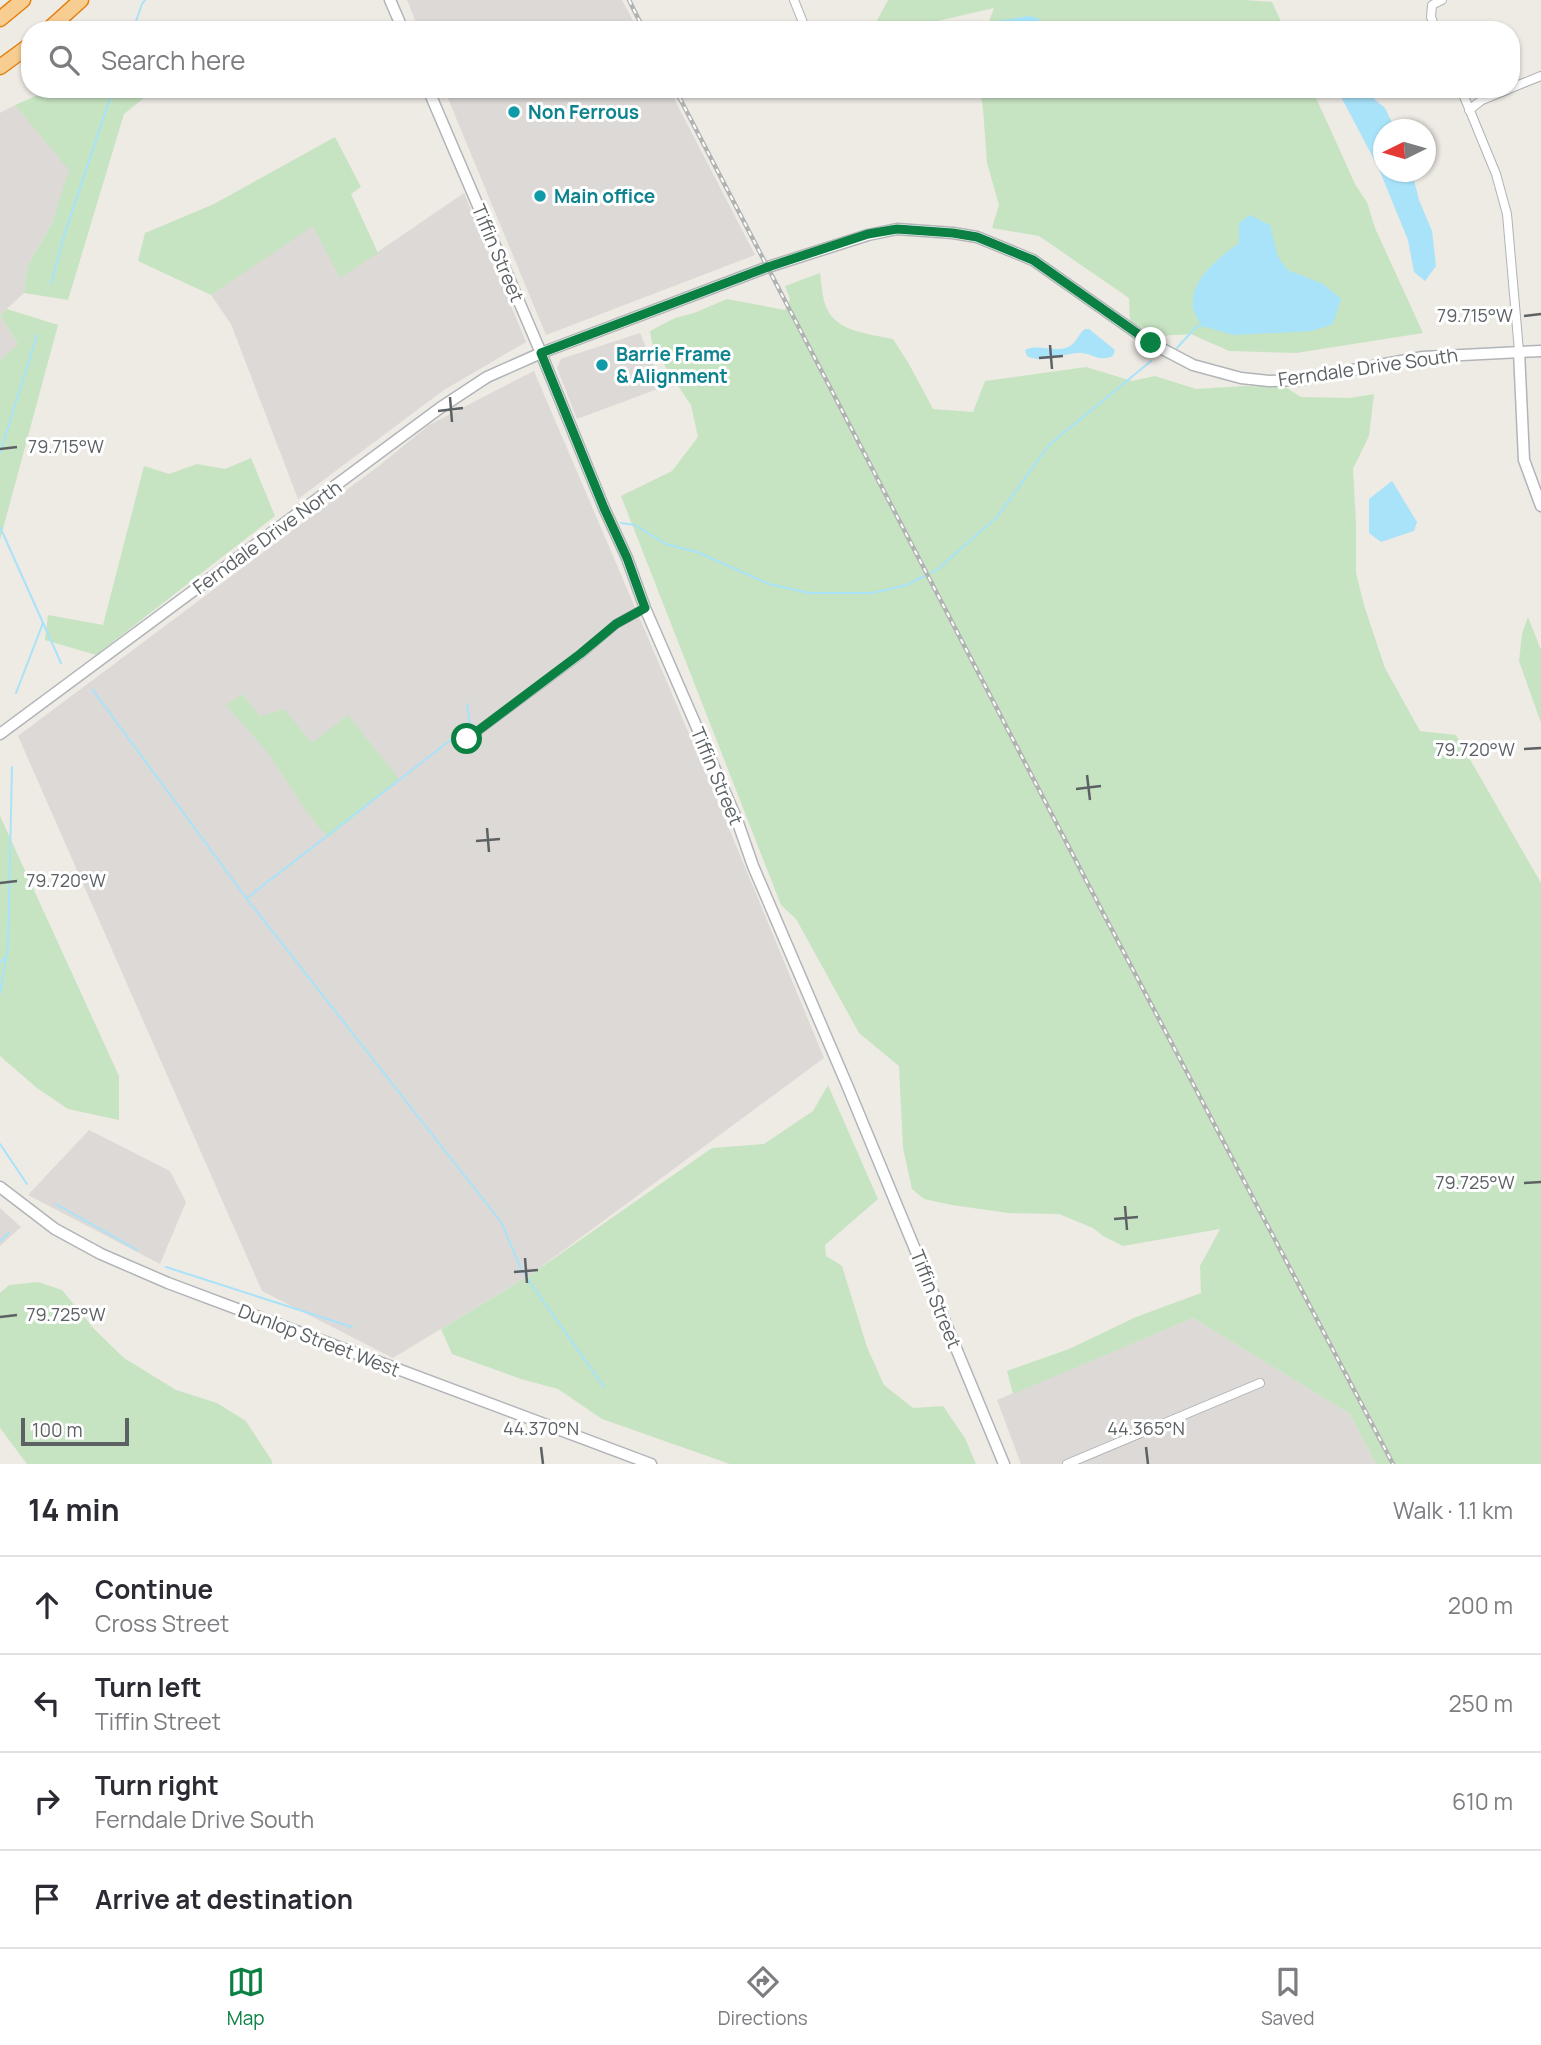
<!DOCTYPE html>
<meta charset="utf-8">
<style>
:root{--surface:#fff;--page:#f7f7f7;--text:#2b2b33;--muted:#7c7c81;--line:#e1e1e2;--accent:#0b8043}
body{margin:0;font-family:Manrope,sans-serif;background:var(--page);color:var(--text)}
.compass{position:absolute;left:1373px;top:119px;width:63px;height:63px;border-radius:50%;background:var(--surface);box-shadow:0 2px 5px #0004;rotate:265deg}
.scale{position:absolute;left:21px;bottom:18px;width:108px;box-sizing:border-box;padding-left:7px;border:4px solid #5c6164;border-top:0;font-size:19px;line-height:24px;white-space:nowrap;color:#5c6164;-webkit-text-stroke:5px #fff;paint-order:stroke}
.stop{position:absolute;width:21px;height:21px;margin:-16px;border:5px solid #0b8043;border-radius:50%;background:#fff}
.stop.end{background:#0b8043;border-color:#fff;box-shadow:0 2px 7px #0008}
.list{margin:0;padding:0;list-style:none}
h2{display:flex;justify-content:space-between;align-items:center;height:91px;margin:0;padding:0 28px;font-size:30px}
h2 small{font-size:23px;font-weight:400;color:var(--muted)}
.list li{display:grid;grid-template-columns:46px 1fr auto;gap:21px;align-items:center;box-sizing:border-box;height:98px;padding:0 28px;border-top:2px solid var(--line)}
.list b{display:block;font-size:26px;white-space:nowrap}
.list p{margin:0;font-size:23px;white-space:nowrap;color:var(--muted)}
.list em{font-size:23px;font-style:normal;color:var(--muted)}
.icon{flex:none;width:38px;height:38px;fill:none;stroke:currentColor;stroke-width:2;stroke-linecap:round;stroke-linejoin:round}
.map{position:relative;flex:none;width:1541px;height:1464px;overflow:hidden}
.search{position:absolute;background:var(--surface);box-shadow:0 2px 5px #0004;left:21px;right:21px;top:21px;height:77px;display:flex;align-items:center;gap:18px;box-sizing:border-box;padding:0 24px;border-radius:28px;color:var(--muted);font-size:26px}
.sheet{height:483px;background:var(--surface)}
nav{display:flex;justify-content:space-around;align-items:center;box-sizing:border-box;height:98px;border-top:2px solid var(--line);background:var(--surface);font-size:19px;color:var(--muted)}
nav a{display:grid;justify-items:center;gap:4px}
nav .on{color:var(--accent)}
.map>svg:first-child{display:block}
</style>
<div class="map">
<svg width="1541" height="1464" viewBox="0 0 1541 1464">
<rect width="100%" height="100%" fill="#eeeae4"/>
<g fill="#ddd9d6">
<path d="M407 0H622L638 30H419Z"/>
<path d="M444 89H669L755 255 546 335Z"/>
<path d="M15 105 70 170 52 223 27 267 24 293 0 315 18 344 0 360V113Z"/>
<path d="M464 193 526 342 444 390 298 499 231 324 211 295 313 225 341 277Z"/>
<path d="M640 333 663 387 577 419 557 368 561 359Z"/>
<path d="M534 371 716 797 824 1058 530 1275 393 1358 262 1291 18 736 380 465 429 425Z"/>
<path d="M89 1130 170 1171 186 1202 160 1264 28 1195Z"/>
<path d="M0 1208 21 1227 0 1246Z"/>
<path d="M1193 1318 1350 1414 1376 1464H1021L997 1400Z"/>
</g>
<g fill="#c7e4c2">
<path d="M888 0H1244L1272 2 1285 30H986L994 8 899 30H872Z"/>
<path d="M52 89H155L124 114 68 300 24 293 27 267 52 223 69 170 15 105Z"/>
<path d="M980 89H1312L1356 186 1367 202 1375 228 1423 333 1296 353 1229 351 1191 334 1159 336 1130 322 1129 298 1039 236 992 228 999 205 987 163 983 109Z"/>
<path d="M335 137 361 187 351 194 378 253 340 278 313 226 211 295 138 261 145 233 214 204Z"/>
<path d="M820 273C821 282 822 292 824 301 832 332 866 333 893 339L909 364 933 409 973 412 985 381 1086 367 1132 381 1155 376 1196 389 1245 386 1285 387 1301 397 1350 398 1374 394 1369 436 1353 469 1356 523V573L1364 605 1385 668 1420 731 1456 735 1541 883V1464H1376L1350 1414 1193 1318 1013 1394 1007 1371 1069 1349 1136 1317 1201 1293 1200 1266 1220 1229 1123 1246 1103 1236 1093 1228 1059 1214 1008 1213 952 1205 924 1199 912 1189 903 1148 899 1066 859 1033 796 919 781 905 621 496 672 471 698 437 691 405 653 348 650 331 675 318 694 313 727 299 785 310 790 299 785 286Z"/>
<path d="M7 309 58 325 0 540V360L18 344 0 315Z"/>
<path d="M251 458 275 516 96 655 45 640 48 615 103 625 144 466 169 474 197 464 225 469Z"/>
<path d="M1528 617 1541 650V723L1519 661 1522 634Z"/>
<path d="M242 694 260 716 284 709 312 743 348 715 399 779 328 838 306 811 269 754 226 705Z"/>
<path d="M0 816 119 1076V1120L68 1109 37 1088 0 1056Z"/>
<path d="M828 1085 878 1199 825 1245 826 1256 842 1266 867 1347 884 1385 913 1408 943 1406 965 1438 976 1464H730L602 1419 558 1389 521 1379 452 1354 441 1329 530 1275 712 1148 764 1144 813 1111Z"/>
<path d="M38 1282 62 1290 95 1330 124 1358 176 1390 217 1403 246 1421 272 1461V1464H27L0 1428V1293L9 1285Z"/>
</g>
<g fill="#a8e3fa">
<path d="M1027 16 1038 18 1040 22 1050 27C1064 17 1076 22 1090 30H1049L1040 28 1039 30C1021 30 1001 27 984 30L982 28 981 25C991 20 1015 19 1027 16Z"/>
<path d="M1337 89H1355L1357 96 1362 89H1376L1374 99 1385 108 1395 129 1384 130V172H1412L1419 200 1432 231 1436 266 1425 281 1414 272 1408 240 1379 169Z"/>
<path d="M1250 215 1270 225 1278 257 1288 270 1323 284 1341 299 1333 324 1312 331 1233 335 1202 326C1197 318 1191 309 1193 299 1195 276 1222 255 1239 243V223Z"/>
<path d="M1085 329H1089L1115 350 1113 356C1097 362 1095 354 1081 353 1063 352 1045 365 1027 356L1025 350C1039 343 1055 354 1070 346 1077 342 1078 334 1085 329Z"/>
<path d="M1392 481 1417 522 1414 531 1381 542 1369 533V499Z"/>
</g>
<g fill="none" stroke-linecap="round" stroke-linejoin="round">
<g stroke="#a8e3fa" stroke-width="2">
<path d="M133 30 142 4 145 0"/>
<path d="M51 284 64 236 113 89"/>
<path d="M1177 348 1197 326H1202"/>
<path d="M0 453 37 335"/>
<path d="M621 523 635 525 666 544 697 552 769 584 809 593H872L907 585 924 576"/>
<path d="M0 527 61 663"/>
<path d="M931 573 938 569 997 517 1049 445 1151 361"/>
<path d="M92 689 247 899 501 1222 522 1271 604 1387"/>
<path d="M16 693 43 623"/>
<path d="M247 898 470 725 467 704"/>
<path d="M0 962 5 958"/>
<path d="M0 993 8 946 12 767"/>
<path d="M0 1144 27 1184"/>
<path d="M56 1204 137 1250"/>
<path d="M0 1241 9 1233"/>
<path d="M166 1267 352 1327"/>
</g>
<g stroke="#b0b3b6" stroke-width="10">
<g id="street">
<path d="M794 0 806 30"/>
<path d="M1436 30 1431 17 1432 5 1442 0"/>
<path d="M1511 88 1541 76"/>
<path d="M1461 89 1496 174 1507 214 1519 351"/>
<path d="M1469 110 1482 100 1509 89"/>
<path d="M467 739 580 655 616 624 645 608"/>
<path d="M1067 1464 1260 1383"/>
</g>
</g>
<g stroke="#b1b5b8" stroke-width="13">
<g id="secondary">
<path d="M390 0 403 30"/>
<path d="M428 89 541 353 604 508 627 558 645 608 737 820 753 866 847 1085 1004 1464"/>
<path d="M1519 351 1524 460 1541 506"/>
<path d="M0 734 440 408 487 377 541 353 768 267 868 235 897 229 953 233 977 237 1033 260 1151 343 1193 365 1241 378 1269 381 1298 380 1423 357 1541 351"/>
<path d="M0 1187 55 1229 101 1254 168 1283 651 1464"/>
</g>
</g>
<g stroke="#e5800d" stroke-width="17">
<g id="highway">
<path d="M0 19 23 0"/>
<path d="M48 30 81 0"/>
<path d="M0 67 30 45"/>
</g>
</g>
<use href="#street" stroke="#fff" stroke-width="8"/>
<use href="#secondary" stroke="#fff" stroke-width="10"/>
<use href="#highway" stroke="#f7cd92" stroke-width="14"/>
<g stroke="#b1b2b2" stroke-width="4.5">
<g id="rail">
<path d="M629 0 644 30"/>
<path d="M675 89 1101 909 1393 1464"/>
</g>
</g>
<use href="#rail" stroke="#fff" stroke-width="2" stroke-dasharray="5" stroke-linecap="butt"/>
</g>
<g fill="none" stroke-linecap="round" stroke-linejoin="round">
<path stroke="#0b8043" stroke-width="9" d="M467 739 580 654 616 624 645 608 627 558 604 508 541 353 768 267 868 234 897 229 953 233 977 237 1033 260 1151 343"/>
</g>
<path fill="none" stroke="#5c6164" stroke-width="2.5" d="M1524 316 1541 314M1050 345 1052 369M1039 358 1063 356M450 397 452 422M438 411 463 408M0 449 17 447M1524 749 1541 748M1087 775 1090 800M1076 789 1101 786M487 828 489 852M476 841 500 839M0 883 17 881M1524 1183 1541 1182M1125 1206 1127 1230M1114 1219 1138 1217M525 1258 527 1283M514 1272 538 1270M0 1317 17 1315M541 1447 543 1464M1146 1447 1148 1464"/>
<g fill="#0f9aa8" stroke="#fff" stroke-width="2.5">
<circle cx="514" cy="112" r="7"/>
<circle cx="540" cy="196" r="7"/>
<circle cx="602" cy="365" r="7"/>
</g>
<g text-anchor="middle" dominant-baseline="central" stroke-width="6" stroke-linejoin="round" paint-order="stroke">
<g font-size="19" font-weight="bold" fill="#0d838f" stroke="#fff" text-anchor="start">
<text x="528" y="112">Non Ferrous</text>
<text x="554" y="196">Main office</text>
<text x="616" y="354">Barrie Frame<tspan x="616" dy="22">&amp; Alignment</tspan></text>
</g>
<g font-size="19" fill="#5c6164" stroke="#fff">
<text transform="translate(498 253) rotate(67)">Tiffin Street</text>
<text transform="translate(1368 367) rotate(-8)">Ferndale Drive South</text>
<text transform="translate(267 537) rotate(-36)">Ferndale Drive North</text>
<text transform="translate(717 776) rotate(67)">Tiffin Street</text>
<text transform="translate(936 1299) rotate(68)">Tiffin Street</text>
<text transform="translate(319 1340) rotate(21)">Dunlop Street West</text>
</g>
</g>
<g font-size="18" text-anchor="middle" fill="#5c6164" stroke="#fff" stroke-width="6" stroke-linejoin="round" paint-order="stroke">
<text x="1475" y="322">79.715°W</text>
<text x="66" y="453">79.715°W</text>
<text x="1475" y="756">79.720°W</text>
<text x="66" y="887">79.720°W</text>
<text x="1475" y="1189">79.725°W</text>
<text x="66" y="1321">79.725°W</text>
<text x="541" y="1435">44.370°N</text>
<text x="1146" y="1435">44.365°N</text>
</g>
</svg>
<svg class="compass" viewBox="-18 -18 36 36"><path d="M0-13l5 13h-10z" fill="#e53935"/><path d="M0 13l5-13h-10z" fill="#7c7c81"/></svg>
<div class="scale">100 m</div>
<div class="stop" style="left:467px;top:739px"></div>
<div class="stop end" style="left:1151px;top:343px"></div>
<div class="search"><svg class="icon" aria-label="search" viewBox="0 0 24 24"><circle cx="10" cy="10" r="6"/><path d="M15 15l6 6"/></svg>Search here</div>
</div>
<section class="sheet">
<h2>14 min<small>Walk · 1.1 km</small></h2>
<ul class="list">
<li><svg class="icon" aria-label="ahead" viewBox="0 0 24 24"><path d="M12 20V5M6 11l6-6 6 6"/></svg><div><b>Continue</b><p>Cross Street</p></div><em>200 m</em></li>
<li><svg class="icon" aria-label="left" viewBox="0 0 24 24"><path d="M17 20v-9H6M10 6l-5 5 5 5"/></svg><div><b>Turn left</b><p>Tiffin Street</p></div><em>250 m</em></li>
<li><svg class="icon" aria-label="right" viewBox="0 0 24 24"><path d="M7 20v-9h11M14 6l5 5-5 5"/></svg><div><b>Turn right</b><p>Ferndale Drive South</p></div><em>610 m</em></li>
<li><svg class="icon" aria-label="arrive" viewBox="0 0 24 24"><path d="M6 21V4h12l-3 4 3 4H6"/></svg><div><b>Arrive at destination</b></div></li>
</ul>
</section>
<nav>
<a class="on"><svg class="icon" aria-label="map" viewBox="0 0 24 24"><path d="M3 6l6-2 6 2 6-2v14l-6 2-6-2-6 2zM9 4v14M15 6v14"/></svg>Map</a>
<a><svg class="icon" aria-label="directions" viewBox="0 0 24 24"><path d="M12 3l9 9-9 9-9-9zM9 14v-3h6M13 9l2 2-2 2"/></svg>Directions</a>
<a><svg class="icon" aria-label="saved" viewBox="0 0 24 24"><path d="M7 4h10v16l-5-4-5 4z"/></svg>Saved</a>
</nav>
